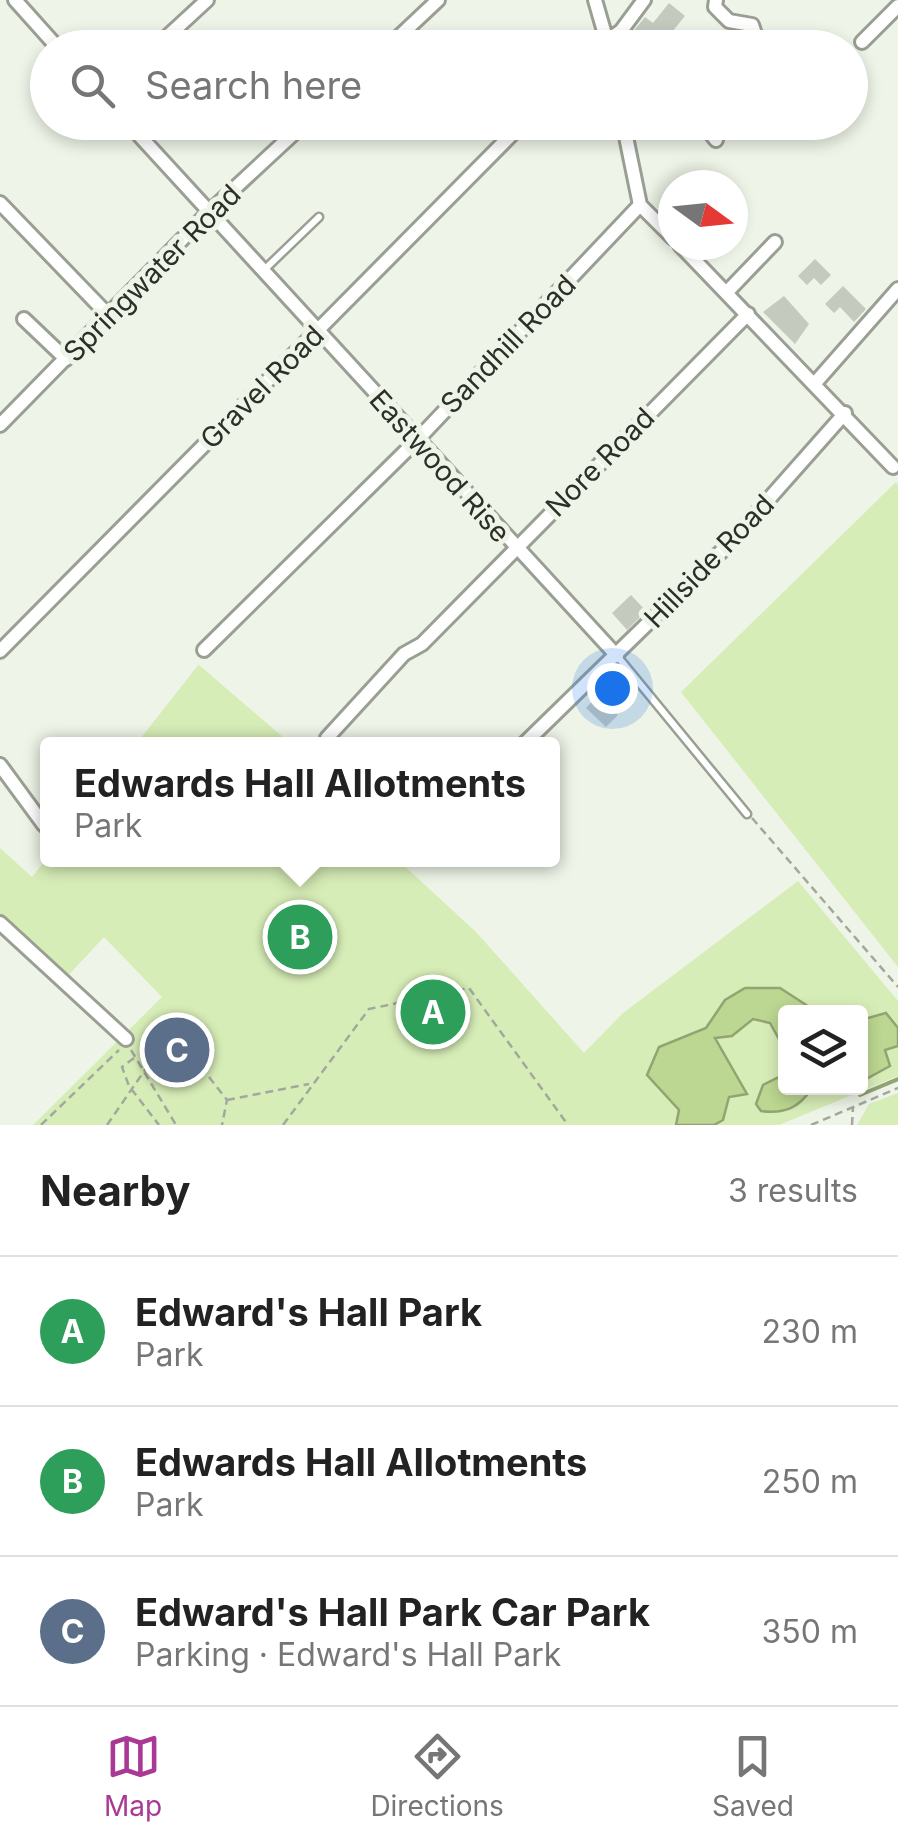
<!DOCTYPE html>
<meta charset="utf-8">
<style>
:root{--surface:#fff;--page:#f6f6f6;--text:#222;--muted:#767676;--line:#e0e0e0;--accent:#aa3996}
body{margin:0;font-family:Inter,sans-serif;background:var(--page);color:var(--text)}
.controls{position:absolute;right:30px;bottom:30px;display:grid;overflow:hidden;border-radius:10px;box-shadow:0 5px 15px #0003}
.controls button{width:90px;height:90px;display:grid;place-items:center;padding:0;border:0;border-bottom:2px solid var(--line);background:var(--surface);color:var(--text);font:50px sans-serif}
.compass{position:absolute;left:658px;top:170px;width:90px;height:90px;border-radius:50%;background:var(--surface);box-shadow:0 5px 15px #0003;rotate:105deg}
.you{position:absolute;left:612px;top:688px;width:35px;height:35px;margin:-25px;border:8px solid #fff;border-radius:50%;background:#1a73e8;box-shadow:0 0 0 15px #1a73e833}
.badge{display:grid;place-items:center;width:65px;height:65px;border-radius:50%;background:var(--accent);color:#fff;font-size:32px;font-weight:700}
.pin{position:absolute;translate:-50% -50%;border:5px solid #fff;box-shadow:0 2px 10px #0006}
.popup{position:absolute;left:40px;top:737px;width:520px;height:130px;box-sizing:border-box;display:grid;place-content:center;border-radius:10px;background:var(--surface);filter:drop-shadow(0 2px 8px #0005);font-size:32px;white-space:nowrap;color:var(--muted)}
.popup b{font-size:38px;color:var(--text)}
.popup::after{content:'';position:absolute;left:50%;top:100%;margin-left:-20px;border:20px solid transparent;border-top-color:var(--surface)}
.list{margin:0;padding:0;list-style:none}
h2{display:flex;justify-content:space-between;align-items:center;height:130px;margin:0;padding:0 40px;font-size:42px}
h2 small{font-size:32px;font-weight:400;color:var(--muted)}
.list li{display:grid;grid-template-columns:65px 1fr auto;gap:30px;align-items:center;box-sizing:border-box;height:150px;padding:0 40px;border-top:2px solid var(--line)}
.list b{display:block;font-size:38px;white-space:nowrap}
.list p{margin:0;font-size:32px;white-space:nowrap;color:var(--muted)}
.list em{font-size:32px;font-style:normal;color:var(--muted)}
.icon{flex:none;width:55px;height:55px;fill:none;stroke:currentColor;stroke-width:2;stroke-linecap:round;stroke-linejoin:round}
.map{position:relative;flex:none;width:898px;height:1125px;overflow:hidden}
.search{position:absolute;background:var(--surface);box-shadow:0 5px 15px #0003;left:30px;right:30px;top:30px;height:110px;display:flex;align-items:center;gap:25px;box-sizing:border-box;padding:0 35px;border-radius:55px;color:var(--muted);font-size:38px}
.sheet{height:580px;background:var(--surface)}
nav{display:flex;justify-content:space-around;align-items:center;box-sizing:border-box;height:140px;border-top:2px solid var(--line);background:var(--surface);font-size:28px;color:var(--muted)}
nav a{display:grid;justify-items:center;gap:5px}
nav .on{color:var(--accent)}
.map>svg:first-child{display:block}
</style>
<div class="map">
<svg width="898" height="1125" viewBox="0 0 898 1125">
<rect width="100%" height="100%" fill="#eef4e7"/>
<g fill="#d7edb7" fill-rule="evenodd">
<path d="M896 482 898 485V967L681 692Z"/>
<path d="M199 664V665L291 744H136Z"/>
<path d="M0 848 32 877 47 858 398 860 476 932 584 1053 623 1013 798 881 898 1001V1076L779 1125H33L162 997 104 937 63 981 0 923ZM786 1012H860V1088H786Z"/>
<path d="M898 1093V1125H857L869 1104Z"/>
</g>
<g fill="#bcd791" stroke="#91a472" stroke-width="2.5">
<path d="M745 988H780L817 1012H786L785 1050 770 1023 753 1019 732 1036 715 1038 747 1094 729 1097 723 1120 714 1125H676L679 1110 647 1075 659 1047 706 1028 725 1000Z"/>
<path d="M886 1013 898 1028V1046L885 1050 890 1066 868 1078 861 1072V1020Z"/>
<path d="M781 1076 786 1088H812C799 1108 785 1114 761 1111L756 1104 763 1085Z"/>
</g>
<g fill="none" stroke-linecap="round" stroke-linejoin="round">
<path stroke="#91a472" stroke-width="4" d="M860 1095 898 1079"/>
</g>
<g fill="#c5cabe">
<path d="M669 3 685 16 672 32 680 39 674 47 655 42 650 48 632 33 645 17 653 23Z"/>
<path d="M815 259 831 275 821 285 814 278 807 285 798 276Z"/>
<path d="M843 286 866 309 854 322 840 307 834 313 825 304Z"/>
<path d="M784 296 809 324 795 344 763 312Z"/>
<path d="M631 595 646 611 627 630 612 613Z"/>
<path d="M598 695 618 715 606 727 586 708Z"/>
</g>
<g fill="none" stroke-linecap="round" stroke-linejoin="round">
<g stroke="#9a9f94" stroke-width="11">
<g id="lane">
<path d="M263 271 319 217"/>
<path d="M618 657 747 814"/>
</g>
</g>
<g stroke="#9a9f94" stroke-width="18">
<g id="street">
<path d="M15 0 58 48"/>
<path d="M595 0 608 45"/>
<path d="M716 0 715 7 729 21 752 25 754 31 740 48"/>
<path d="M862 42 898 6"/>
<path d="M155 48 207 0"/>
<path d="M387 48 438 0"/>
<path d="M597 48 621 31 644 0"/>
<path d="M127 122 617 656"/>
<path d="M623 122 640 205 673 238"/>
<path d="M702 122 716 140"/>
<path d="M0 203 110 317"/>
<path d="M680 245 893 467"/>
<path d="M727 292 775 242"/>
<path d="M24 319 66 359"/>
<path d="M816 382 898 289"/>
<path d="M0 425 208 213 306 122"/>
<path d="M204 650 418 439 640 205"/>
<path d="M0 651 524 122"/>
<path d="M327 738 404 654 422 644 748 314"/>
<path d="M524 744 729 544 845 413"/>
<path d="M0 765 44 825"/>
<path d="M0 923 126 1039"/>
</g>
</g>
<g stroke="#a3a89e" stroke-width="2.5" stroke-dasharray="8 5" stroke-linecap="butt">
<path d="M752 818 898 987"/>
<path d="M189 1036 199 1028"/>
<path d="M131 1050 176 1125"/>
<path d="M134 1058 122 1067 129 1086 159 1125"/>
<path d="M209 1077 227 1100 222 1125"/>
<path d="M227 1100 309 1084"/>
<path d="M41 1125 119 1050"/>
<path d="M107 1125 156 1054"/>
<path d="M283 1125 369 1009 469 988 568 1125"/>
<path d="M811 1125 898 1088"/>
<path d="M852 1125 853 1107"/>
</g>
<use href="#lane" stroke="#fff" stroke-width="6"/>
<use href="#street" stroke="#fff" stroke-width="12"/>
</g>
<g text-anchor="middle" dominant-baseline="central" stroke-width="10" stroke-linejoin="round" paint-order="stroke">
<g font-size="28" fill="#2c2e29" stroke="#eef4e7">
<text transform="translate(152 273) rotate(-45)">Springwater Road</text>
<text transform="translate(508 344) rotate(-46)">Sandhill Road</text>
<text transform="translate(262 387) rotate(-45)">Gravel Road</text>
<text transform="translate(600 462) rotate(-45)">Nore Road</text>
<text transform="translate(440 466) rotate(48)">Eastwood Rise</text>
<text transform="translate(709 561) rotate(-46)">Hillside Road</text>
</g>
</g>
</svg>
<div class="controls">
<button><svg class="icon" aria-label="layers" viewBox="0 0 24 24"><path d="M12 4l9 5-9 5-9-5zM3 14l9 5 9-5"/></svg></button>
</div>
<svg class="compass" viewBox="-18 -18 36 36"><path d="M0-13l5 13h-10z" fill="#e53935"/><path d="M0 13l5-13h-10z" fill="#767676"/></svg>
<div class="you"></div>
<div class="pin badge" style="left:433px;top:1012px;background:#2e9e5b">A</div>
<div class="pin badge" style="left:300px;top:937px;background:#2e9e5b">B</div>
<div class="popup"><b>Edwards Hall Allotments</b>Park</div>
<div class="pin badge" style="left:177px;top:1050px;background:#5c6f8a">C</div>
<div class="search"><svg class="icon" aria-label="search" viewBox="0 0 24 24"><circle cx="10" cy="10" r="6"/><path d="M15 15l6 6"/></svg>Search here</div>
</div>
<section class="sheet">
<h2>Nearby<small>3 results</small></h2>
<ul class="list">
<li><span class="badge" style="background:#2e9e5b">A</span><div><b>Edward's Hall Park</b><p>Park</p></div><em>230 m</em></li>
<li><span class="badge" style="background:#2e9e5b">B</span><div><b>Edwards Hall Allotments</b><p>Park</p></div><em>250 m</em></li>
<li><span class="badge" style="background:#5c6f8a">C</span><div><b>Edward's Hall Park Car Park</b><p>Parking · Edward's Hall Park</p></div><em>350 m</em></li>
</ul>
</section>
<nav>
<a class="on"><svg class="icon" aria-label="map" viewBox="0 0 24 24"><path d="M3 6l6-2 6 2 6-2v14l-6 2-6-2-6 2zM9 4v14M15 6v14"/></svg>Map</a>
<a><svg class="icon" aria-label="directions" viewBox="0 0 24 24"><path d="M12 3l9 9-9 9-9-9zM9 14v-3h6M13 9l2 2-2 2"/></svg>Directions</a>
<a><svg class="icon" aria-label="saved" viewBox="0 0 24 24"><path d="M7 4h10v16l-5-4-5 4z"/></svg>Saved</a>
</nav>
